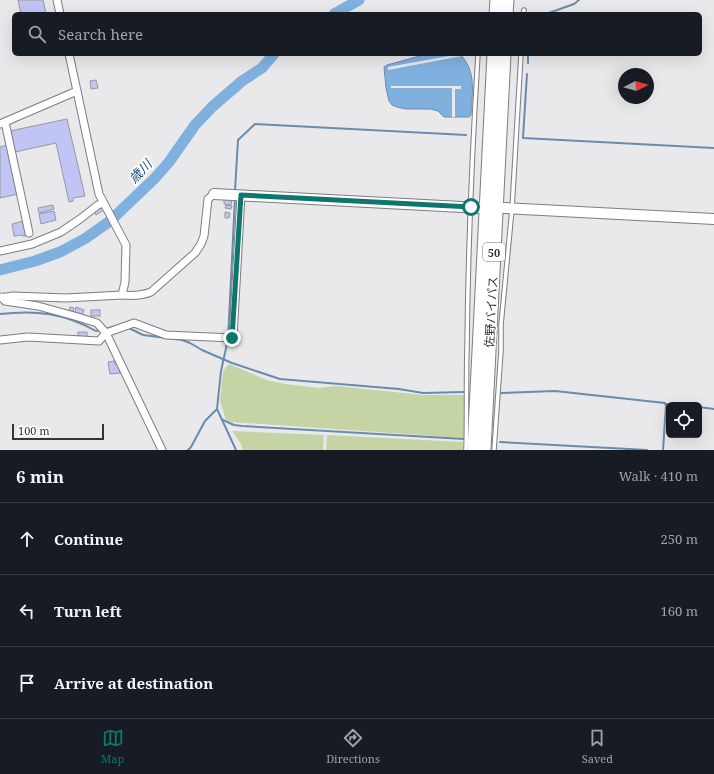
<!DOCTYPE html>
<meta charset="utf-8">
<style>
:root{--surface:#171b24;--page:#20242c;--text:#f1f3f6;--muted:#9ea1a6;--line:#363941;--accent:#0f766e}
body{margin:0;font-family:"Noto Serif","Noto Sans JP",serif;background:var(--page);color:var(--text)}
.controls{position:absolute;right:12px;bottom:12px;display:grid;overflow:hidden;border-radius:6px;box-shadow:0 4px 16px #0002}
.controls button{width:36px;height:36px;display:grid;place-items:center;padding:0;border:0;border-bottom:1px solid var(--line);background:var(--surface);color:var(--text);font:20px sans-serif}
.compass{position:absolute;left:618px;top:68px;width:36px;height:36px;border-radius:50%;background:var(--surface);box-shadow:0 4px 16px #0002;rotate:84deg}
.scale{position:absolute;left:12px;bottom:10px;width:92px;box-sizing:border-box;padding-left:4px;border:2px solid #353536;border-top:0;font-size:11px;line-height:14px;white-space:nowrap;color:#353536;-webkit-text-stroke:3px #fff;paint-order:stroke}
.stop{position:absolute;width:12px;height:12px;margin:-9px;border:3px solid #0f766e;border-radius:50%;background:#fff}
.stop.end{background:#0f766e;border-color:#fff;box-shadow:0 1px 4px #0008}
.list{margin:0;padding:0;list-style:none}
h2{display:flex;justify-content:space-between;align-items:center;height:52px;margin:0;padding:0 16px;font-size:17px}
h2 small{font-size:13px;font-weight:400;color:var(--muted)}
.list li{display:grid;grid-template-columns:26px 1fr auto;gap:12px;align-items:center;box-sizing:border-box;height:72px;padding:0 16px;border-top:1px solid var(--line)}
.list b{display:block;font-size:15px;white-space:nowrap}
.list em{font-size:13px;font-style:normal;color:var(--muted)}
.icon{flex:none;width:22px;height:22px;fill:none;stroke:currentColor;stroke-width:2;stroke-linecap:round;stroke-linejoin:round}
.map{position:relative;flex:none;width:714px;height:450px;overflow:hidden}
.search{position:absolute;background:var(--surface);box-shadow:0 4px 16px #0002;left:12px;right:12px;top:12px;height:44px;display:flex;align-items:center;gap:10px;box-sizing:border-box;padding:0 14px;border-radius:6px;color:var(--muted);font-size:15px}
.sheet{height:268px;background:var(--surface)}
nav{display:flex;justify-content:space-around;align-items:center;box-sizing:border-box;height:56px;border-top:1px solid var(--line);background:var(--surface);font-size:11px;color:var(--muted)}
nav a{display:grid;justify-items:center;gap:2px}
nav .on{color:var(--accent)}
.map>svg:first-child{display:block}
</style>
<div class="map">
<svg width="714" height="450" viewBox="0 0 714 450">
<rect width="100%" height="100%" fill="#e9e9ec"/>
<g fill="#c4d4a5">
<path d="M229 364 267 380 285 384 319 388 336 386 423 395H464V438L232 422 226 420 220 401 223 372 226 367Z"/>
<path d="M232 431 324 435 323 450H243L241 444Z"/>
<path d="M327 435 463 442V450H326Z"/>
</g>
<path fill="#80b1de" stroke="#6a8cac" d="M427 54H460C477 72 472 92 471 115L469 117H444L438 111 431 109H406L397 107 392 105 389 101 386 88 384 67 387 65Z"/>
<g fill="#e9e9ec">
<path d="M460 54 462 56 388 70V67Z"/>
<path d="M391 86H461V89H455V117H452V88H391Z"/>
</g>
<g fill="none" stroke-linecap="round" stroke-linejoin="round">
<g stroke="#6a8cac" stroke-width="2">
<path d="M546 14 574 4 579 0"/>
<path d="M528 54V63"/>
<path d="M527 74 523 138 714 148"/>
<path d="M235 191 238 140 255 124 466 135"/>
<path d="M0 314C36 310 64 313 96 331L100 330"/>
<path d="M127 327 143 335 182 340 190 343 202 350 232 363 280 379 399 389 423 393 464 392"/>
<path d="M105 329 120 325"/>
<path d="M501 393 555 391 665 403 666 405 663 450"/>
<path d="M665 404 676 405"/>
<path d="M699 407 714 409"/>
<path d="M217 409 221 371 228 339 235 198"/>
<path d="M223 420 234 425 242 426 464 439"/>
<path d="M500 442 647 450"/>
<path d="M188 450 191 447 205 421 217 409 236 450"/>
</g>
<g stroke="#80b1de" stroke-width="11">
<path d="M334 14 359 0"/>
<path d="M0 270 35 261 60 252 86 238 110 221 155 178 169 162 195 125 212 107 242 81 262 68 274 54"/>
</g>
</g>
<g fill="#c0c5f5" stroke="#98989b">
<path d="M18 0H43L46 14H21Z"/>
<path d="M96 80 98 88 91 89 90 81Z"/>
<path d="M67 119 85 196 73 198V201L69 202 56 143 15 152 10 131Z"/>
<path d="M7 145 18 194 0 198V147Z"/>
<path d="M224 199H232L231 205 224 204Z"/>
<path d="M53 205 54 209 39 213 38 208Z"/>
<path d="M226 205 232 206 231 209 225 208Z"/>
<path d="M102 206 104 210 96 215 94 211Z"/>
<path d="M54 211 56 220 41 224 39 214Z"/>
<path d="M225 212 230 213 229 218H225Z"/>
<path d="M23 221 26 236H22V235L14 236 12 224Z"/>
<path d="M70 307 74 308 73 312 69 311Z"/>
<path d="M76 307 84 310 82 315 75 312Z"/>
<rect x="91" y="310" width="9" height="6"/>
<path d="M78 332H87V337L78 336Z"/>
<path d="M115 361V364H118L120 373 110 374 108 362Z"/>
</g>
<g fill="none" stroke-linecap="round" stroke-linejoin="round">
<g stroke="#7d7d7f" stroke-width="5.5">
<g id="lane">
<path d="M523 14 524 10"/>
<path d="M466 450C467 416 466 381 467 347 468 249 472 152 478 54"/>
<path d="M494 450 501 351V325L512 209 521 54"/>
</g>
</g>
<g stroke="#7d7d7f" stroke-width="9">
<g id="street">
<path d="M57 0 60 14"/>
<path d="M5 122 29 233"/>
<path d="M0 124 77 91 69 54"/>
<path d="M0 251 32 244 61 232 80 219 98 205 103 203"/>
<path d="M122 295C133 296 141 296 151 292L195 253 201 244 204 236 208 199 214 194"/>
<path d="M0 298 13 296 66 298 122 295 125 282 126 245 99 194 77 91"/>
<path d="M0 340 28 337 99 341 106 333 97 323 78 317 38 306 5 301 2 297"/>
<path d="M162 450 106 333 134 323 166 335 233 338 241 195"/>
</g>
</g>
<g stroke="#7d7d7f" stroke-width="12">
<g id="secondary">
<path d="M214 194 481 208"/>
<path d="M504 208 714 219"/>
</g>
</g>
<g stroke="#7d7d7f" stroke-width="15">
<g id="highway">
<path d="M496 14 497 0"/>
<path d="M506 14 507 0"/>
<path d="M474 450 494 54"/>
<path d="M484 450 504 54"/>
</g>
</g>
<use href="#lane" stroke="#fff" stroke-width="3.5"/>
<use href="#street" stroke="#fff" stroke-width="7"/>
<use href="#secondary" stroke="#fff" stroke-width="10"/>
<use href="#highway" stroke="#fff" stroke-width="13"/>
</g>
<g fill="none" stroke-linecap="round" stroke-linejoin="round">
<path stroke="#0f766e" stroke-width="5" d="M232 338 241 195 471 207"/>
</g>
<g text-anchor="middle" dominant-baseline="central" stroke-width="3.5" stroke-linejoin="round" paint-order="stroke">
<rect fill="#fff" stroke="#727272" stroke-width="1" x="483" y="243" width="22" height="18" rx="3"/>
<g font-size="11" font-weight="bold" fill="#353536">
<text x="494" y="252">50</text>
</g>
<g font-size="12" fill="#353536" stroke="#fff">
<text transform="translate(491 312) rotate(-87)">佐野バイパス</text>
</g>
<g font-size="13" font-style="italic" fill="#184d78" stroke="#fff">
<text transform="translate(140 171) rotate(-47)">歳川</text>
</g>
</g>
</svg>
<div class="controls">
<button><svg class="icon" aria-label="locate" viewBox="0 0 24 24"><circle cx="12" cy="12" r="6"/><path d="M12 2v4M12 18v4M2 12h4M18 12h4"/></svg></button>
</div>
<svg class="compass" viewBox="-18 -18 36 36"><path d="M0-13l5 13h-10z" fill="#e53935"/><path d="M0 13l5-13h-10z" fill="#9ea1a6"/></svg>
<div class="scale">100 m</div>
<div class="stop" style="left:471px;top:207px"></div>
<div class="stop end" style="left:232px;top:338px"></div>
<div class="search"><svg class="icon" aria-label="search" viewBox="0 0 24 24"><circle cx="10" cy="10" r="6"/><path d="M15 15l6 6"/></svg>Search here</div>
</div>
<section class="sheet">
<h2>6 min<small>Walk · 410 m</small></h2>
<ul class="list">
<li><svg class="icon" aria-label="ahead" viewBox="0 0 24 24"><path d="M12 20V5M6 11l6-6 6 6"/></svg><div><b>Continue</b></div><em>250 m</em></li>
<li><svg class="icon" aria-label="left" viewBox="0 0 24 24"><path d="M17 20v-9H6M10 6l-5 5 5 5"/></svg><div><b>Turn left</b></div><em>160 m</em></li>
<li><svg class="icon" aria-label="arrive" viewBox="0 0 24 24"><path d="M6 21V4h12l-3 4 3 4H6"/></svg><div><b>Arrive at destination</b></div></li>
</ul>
</section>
<nav>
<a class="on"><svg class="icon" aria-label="map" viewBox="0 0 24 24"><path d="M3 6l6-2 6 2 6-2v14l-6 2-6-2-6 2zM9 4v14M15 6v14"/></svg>Map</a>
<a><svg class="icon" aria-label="directions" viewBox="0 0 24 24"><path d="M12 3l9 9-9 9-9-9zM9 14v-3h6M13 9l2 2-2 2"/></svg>Directions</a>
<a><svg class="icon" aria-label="saved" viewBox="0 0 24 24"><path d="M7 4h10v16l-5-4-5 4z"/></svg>Saved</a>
</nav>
